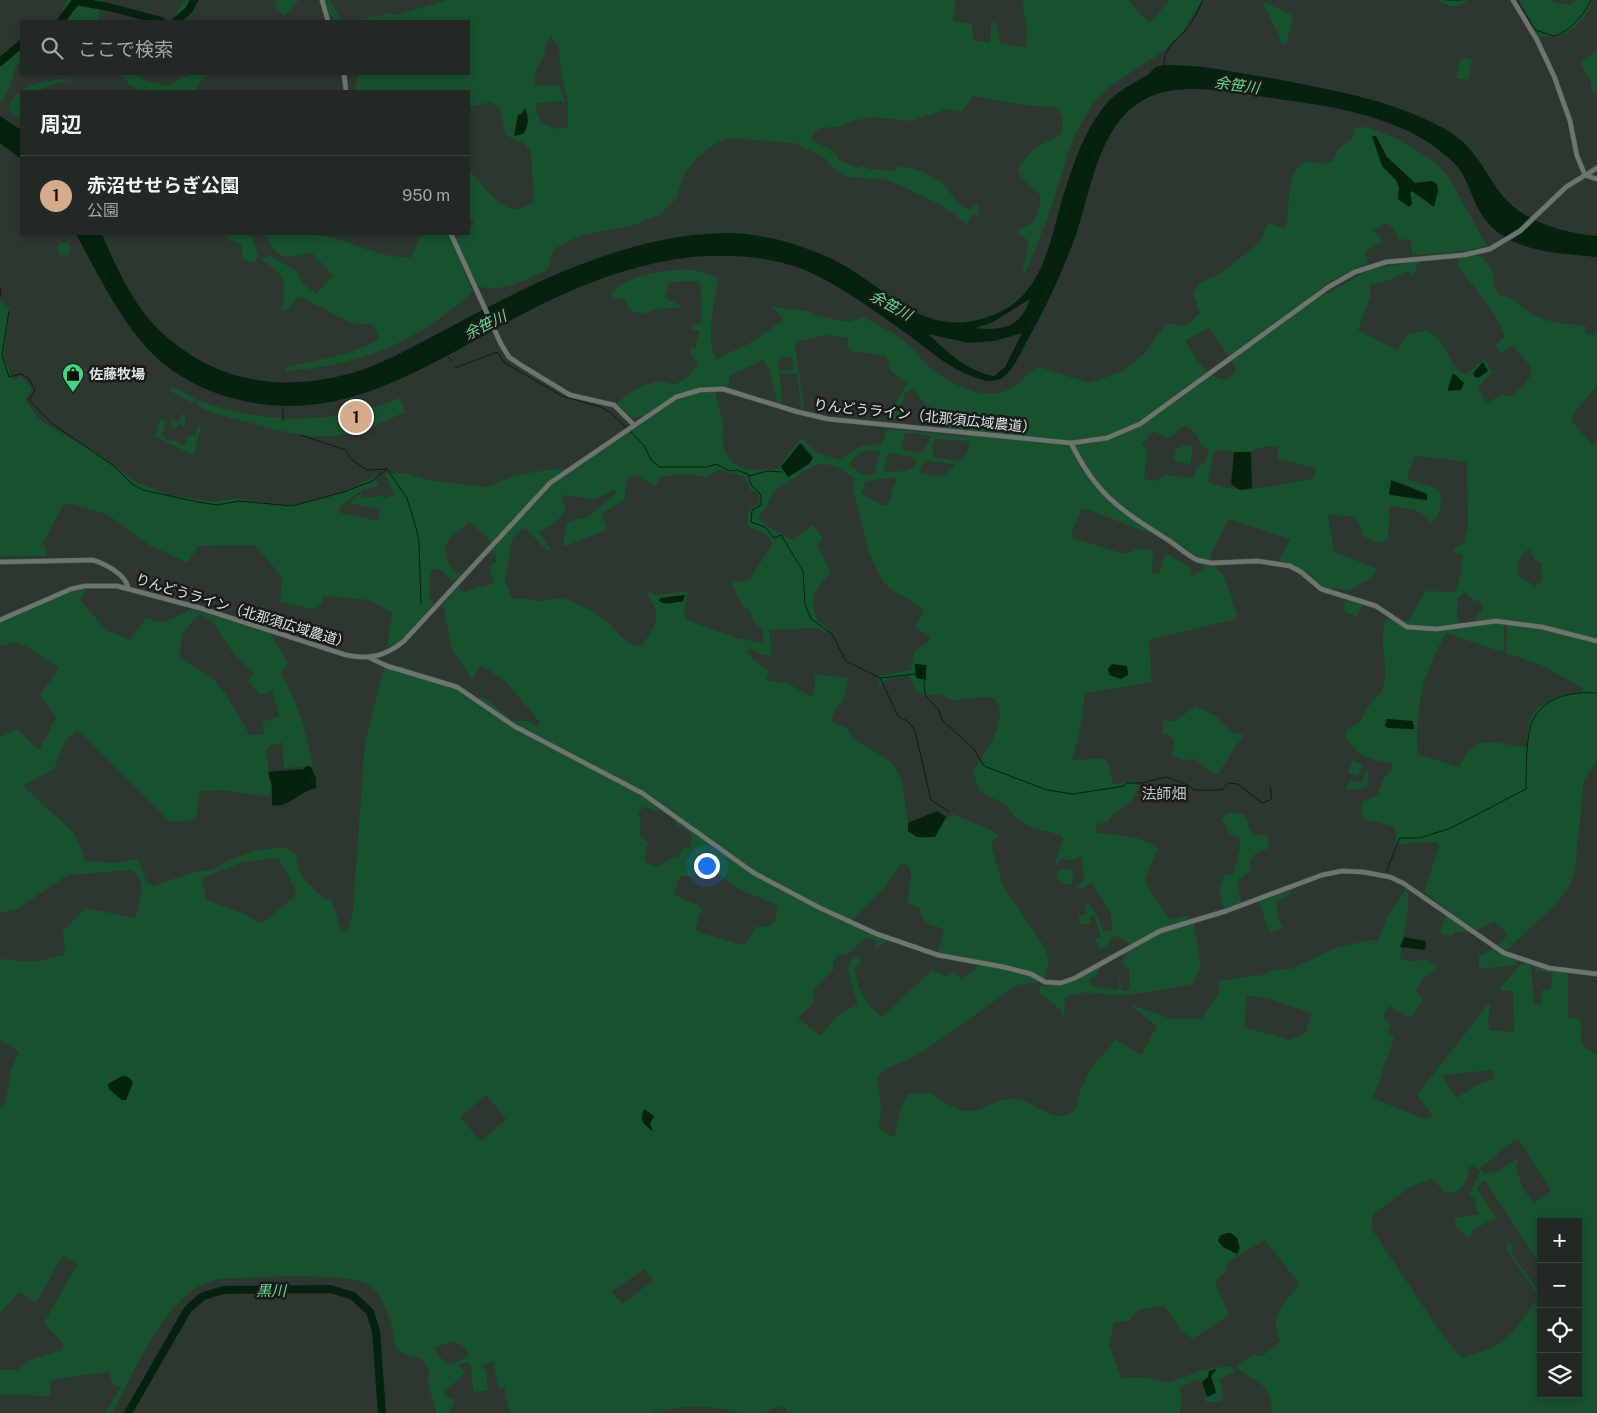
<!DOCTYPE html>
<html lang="ja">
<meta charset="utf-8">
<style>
:root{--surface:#222824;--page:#2e3431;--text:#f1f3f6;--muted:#a2a6a6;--line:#3f4441;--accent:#d6ab8b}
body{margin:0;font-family:"Public Sans","Noto Sans JP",sans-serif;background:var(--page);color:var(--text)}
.controls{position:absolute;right:15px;bottom:15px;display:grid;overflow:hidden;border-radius:0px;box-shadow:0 2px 8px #0003}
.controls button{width:45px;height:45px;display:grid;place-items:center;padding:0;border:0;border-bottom:1px solid var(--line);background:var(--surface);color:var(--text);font:25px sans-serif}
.you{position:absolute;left:706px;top:865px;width:18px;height:18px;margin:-12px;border:4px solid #fff;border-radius:50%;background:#1a73e8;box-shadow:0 0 0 8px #1a73e833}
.badge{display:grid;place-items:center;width:32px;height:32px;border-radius:50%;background:var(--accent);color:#111;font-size:16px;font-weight:700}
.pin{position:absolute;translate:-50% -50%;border:2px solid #fff;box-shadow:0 1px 5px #0006}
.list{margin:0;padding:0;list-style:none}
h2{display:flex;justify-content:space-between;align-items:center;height:65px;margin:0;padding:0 20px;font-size:21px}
h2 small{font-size:16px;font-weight:400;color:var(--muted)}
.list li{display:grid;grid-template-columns:32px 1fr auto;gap:15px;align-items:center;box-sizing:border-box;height:80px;padding:0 20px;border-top:1px solid var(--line)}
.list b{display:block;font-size:19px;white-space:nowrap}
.list p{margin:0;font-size:16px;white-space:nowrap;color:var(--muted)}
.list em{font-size:16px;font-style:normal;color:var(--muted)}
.icon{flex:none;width:28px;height:28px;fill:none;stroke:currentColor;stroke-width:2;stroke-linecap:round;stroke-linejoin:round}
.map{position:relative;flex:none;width:1597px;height:1413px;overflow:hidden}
.search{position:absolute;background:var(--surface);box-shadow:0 2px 8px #0003;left:20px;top:20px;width:450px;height:55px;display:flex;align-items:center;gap:12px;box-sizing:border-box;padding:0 18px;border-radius:0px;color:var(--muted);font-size:19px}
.panel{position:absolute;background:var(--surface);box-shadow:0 2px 8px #0003;left:20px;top:90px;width:450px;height:145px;border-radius:0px}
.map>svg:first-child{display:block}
</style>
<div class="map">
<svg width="1597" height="1413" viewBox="0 0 1597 1413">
<rect width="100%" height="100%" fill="#2e3630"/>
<g fill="#16522d" fill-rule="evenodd">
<path d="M67 0H102L98 17 100 21H63V7Z"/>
<path d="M185 0H193L187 11 177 19 175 15Z"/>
<path d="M278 0H299L284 16 274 5Z"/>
<path d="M324 0H330L341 21H335L327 10Z"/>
<path d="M447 0H956L953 21 972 24 973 40 990 43 991 23 996 22 1001 44 1026 47 1027 28 1022 0H1128L1149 23 1170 0H1202L1181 34 1162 52 1109 87 1093 103 1073 138 1048 217 1025 274H1022L1029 241 1018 234 1019 229C1037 226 1040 211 1040 195L1021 177 1018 168 1034 149 1060 135C1064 125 1064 113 1054 107L1024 105 973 96 963 110 957 112 947 109 911 121 871 117 853 121 838 127 819 128 810 139 835 152 839 160 857 168 863 166 869 169 894 171 899 166C912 167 939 176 946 187 952 196 959 203 968 210L978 203 979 215 973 214 967 224 939 204 895 183 883 179 847 177 830 166 825 158 794 143 728 138 713 145 697 158 685 172 676 199 659 215 634 225 579 236 556 248 551 256 549 267 544 272C524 280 500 294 478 286L461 253 458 257 473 291C464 301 452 309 440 318 394 352 343 367 286 371V368C318 358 350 357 379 339L374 325 351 323 298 296 288 309 281 310C286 296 287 279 274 268 269 264 265 264 261 258L271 256 298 272 302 283 316 294 333 275 311 252C285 260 276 260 266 234 288 234 310 232 332 238 359 245 383 259 412 257L421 234H452L457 237 460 234H469V227L473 225 474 221 469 219V169C476 180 502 211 516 209 521 209 528 205 534 202L531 152 525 144 505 135 501 110 491 102 469 107V91H354L359 74H469V21H354L390 13 397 15ZM551 36 559 47 561 73 568 103V126C560 132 545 127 539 119 536 115 537 108 536 103L562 101 564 104 565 101 559 85 535 86C533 76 537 67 542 59 546 52 544 46 551 36ZM526 109 529 116 525 132 514 136 518 115Z"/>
<path d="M1437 0H1467C1460 10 1446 6 1437 0Z"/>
<path d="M1519 0H1549L1557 3 1571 5 1575 0H1594C1584 22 1565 42 1539 36Z"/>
<path d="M1262 1 1293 16 1286 45 1280 43 1279 36Z"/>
<path d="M21 47V59C10 72 13 91 0 103V65Z"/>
<path d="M1597 51V92L1591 91V81L1580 62Z"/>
<path d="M1461 58 1472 60 1468 80 1456 78Z"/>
<path d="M123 74H136L144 80 167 86 190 74H211C202 76 198 82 196 91H140L127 82Z"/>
<path d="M63 79 73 80 51 85 38 91H21V121L9 111C13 84 41 82 63 79Z"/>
<path d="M1366 127 1398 139 1429 158 1447 174 1487 246 1466 251 1412 255 1411 239 1398 240 1394 229 1386 223 1373 231 1382 239 1381 243 1364 252 1368 263 1332 280 1313 295 1316 300 1370 269 1419 261 1413 276 1407 271 1389 280 1370 285V298L1358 330 1397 350 1409 333 1428 331C1433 335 1439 339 1443 345 1449 355 1453 371 1467 374L1484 359 1493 372 1478 387 1487 403 1501 395 1512 396C1539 371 1536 372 1512 345L1502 353 1495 346 1505 336C1495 310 1475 289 1458 266V259L1474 255 1483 257C1490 267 1496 275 1494 287L1501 296C1515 297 1522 309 1535 316 1550 323 1569 324 1586 326L1585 333 1595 336 1597 327V387L1577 409 1571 420 1592 445 1597 442V761L1584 780 1575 870 1568 889 1551 909 1503 953 1519 960 1515 965 1479 969V955C1492 953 1500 944 1508 934L1494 921C1481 928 1470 935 1456 931L1453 935H1442L1440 932 1448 910 1424 892 1439 847 1437 842 1399 844 1396 841 1395 827 1364 819 1361 811 1363 801C1386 794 1376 789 1386 776 1389 773 1391 770 1393 766L1390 762C1368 761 1356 754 1345 735L1348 728C1360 726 1362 717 1368 707 1373 700 1380 696 1383 688 1390 666 1377 641 1386 619L1408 621 1426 591 1454 592C1461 581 1463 567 1462 554L1454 553V548L1464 543 1466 531 1468 530 1467 462 1415 456 1407 477 1410 480 1439 489C1443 501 1441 515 1432 523L1416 510 1390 506 1388 539 1379 543 1363 536 1361 527 1354 516 1328 515 1334 552 1376 568V572L1372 577 1350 590 1326 588 1320 587 1279 560 1290 539 1229 519 1210 556 1217 569 1224 575 1237 616 1236 619 1149 640 1152 682 1085 693 1079 736 1072 760C1084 761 1094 757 1106 759L1111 773 1112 783 1122 784 1134 780 1138 786C1133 810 1116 806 1108 822L1097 824 1095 833C1115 835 1143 835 1158 849L1145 878 1149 889 1170 920 1187 915 1194 925 1201 965 1193 984C1170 988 1146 993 1123 995 1102 996 1085 987 1065 998L1064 1020 1060 1009 1040 993V986L1058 985 1101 965 1097 975 1090 979 1091 986 1119 990V976L1122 991H1126L1130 989 1129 968 1124 967 1123 958 1130 950 1127 942 1118 936 1111 938 1107 947 1100 950 1095 939 1101 936 1094 915 1089 917 1090 924 1082 925 1079 923V916L1087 914 1083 906 1088 903 1098 917 1104 932 1113 930 1110 912 1092 883 1078 890 1077 886 1081 885 1084 875 1081 856 1072 860 1061 859 1057 866 1054 865 1063 839 1061 835 1033 828 1018 820 1004 804 980 792 973 771C985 753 1010 720 995 698L979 697 952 701C945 694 932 693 923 696L915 690 908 676 883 680V685L879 686 878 676 911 670 914 651 927 643 930 637 915 627 924 611 909 599 890 589 882 580 870 555 855 497 852 491 855 479 837 466 824 464 814 465 773 492 766 508 759 515V519L773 530 793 540 813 525 823 539 817 545 831 572C816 590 807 596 818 621L829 629 826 633 817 628 769 630 772 655H764L751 649 747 651 752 659 770 671 766 680 789 684 811 697 814 694 815 674 848 678 843 702 837 706 830 721 847 728C854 748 881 749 894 766 908 785 903 812 912 833L921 838 934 837 947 818 953 814 993 831 998 837 991 843 1002 884 1045 948 1049 960 1044 978 1036 983 1017 985 918 1055 885 1069 877 1077 881 1105 879 1127 890 1136H895C897 1126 901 1097 910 1093 914 1092 918 1094 921 1094 926 1093 929 1091 932 1094 941 1101 954 1109 966 1111 981 1114 996 1097 1014 1099 1041 1102 1053 1128 1076 1109L1080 1090 1094 1064 1110 1048 1114 1039 1141 1055 1157 1026 1129 1004 1172 1019H1201L1220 991 1217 981 1262 975 1274 970 1291 969 1338 947 1371 940 1378 941 1387 917 1406 889 1408 890V911L1400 958 1413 962 1425 959 1437 966V969L1424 977 1416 991 1424 998 1411 1017H1405L1390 1006 1382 1016 1391 1025 1388 1032 1394 1038 1373 1098 1424 1119 1431 1118 1433 1116 1417 1095 1489 1003 1491 1002 1488 1021 1489 1030 1514 1032 1513 992 1499 989 1522 963 1531 965 1534 1005H1541L1542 990H1550L1553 974 1535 970 1536 966 1566 972 1568 975V1018L1580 1019C1585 1039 1572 1043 1597 1054V1413H1272C1271 1404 1270 1393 1263 1386 1255 1378 1243 1376 1237 1366L1253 1355 1262 1356 1281 1341C1266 1319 1285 1301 1300 1285L1265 1240 1228 1262 1226 1271 1215 1282 1229 1315 1193 1339 1181 1331 1164 1305 1138 1310 1130 1320 1114 1323 1109 1344 1121 1378H1148L1167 1383 1203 1370 1222 1367H1232L1235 1372 1220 1379 1224 1399 1221 1402H1206L1202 1383 1198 1379 1180 1388 1182 1401 1180 1413H791L780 1406 761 1413H744L708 1407H681L653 1413H510L504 1391 507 1388 498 1387 493 1361 482 1366 486 1371 488 1390 474 1392 470 1364 466 1362 458 1365 466 1373 444 1392 445 1397 455 1399 450 1413H436L428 1383 429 1370 422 1359 407 1355 396 1348C391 1325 388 1299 367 1284 351 1273 245 1277 220 1279 212 1280 203 1284 196 1288 158 1313 133 1374 112 1413H105L121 1387 112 1384 109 1372 55 1379 50 1383V1395L44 1396 0 1394V1370H17L30 1360 61 1350 64 1344 44 1323 77 1265 63 1255 37 1301 34 1302 19 1292 0 1313V1106L5 1104 11 1070 19 1052 0 1040V959L33 962 65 955 63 931 86 908 135 918C140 902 148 883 132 870L68 875 17 909 0 913V737L17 729 39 750 56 717 40 695 59 668 31 649 15 642 0 646V623L62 594 86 589 80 600 106 630 130 640 146 618 163 623 192 609 270 633 288 662 281 674C299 703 306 734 313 766L284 768 282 742 269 746 266 751 271 786 270 797 223 790 200 791 196 817 189 821 170 822 77 730 65 741 54 769 23 786 73 832 80 845 85 861 118 863 138 859 147 883 153 886 197 871 212 870 229 860 253 851 281 847 290 850 296 855 299 871 303 878 325 900 331 898 341 929 346 932 350 926 353 910 365 742 384 669 400 666 445 680 460 686 476 698 482 696 514 721H528L538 727 540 722 505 681 481 665 472 679 452 649 443 605 458 586 463 592 494 583 489 567 496 562V555L492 551 488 538 469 522 450 538 445 546C446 556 448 568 457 574L471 562 453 582 440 569H435L431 572 429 597 434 604 399 643 387 648 392 613 369 600 324 596 320 606 313 609 280 602 282 577 255 545 198 546 188 563 149 545 107 514 67 503 63 505 43 543 47 552 45 556H0V299L10 309 4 356 13 380 21 376 31 387V392L25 399 41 421 102 456 137 483 170 495 214 502 238 498 276 505H297L342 492 378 475 376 479 379 486 364 489 340 506 339 511 341 513 378 521 380 509 349 503 361 493 362 498 383 496 385 499 394 495 384 473H404L428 480 487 487 516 475 562 468 570 469 643 420 641 416 632 418 617 404C626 393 645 383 659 381 663 381 670 384 675 385L691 374 698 362 691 355 690 347 695 348 700 331 691 329 692 325H698L702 321 700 281 670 282 665 294 666 299 680 305V307C674 309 667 307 661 308 645 313 633 320 624 299L614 298 611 294C621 276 671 268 691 270 700 271 709 275 718 277 716 296 704 345 717 359L750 343 782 321 783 318 770 306 811 312 812 315 848 322 864 317C876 325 892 331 904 341 914 349 921 360 931 368 950 384 980 400 1005 391 1021 386 1030 369 1039 367L1089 383 1123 371 1136 360 1145 353 1166 323 1186 326 1200 313 1193 293 1199 283 1221 273 1260 242 1268 223 1283 228 1285 227C1293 205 1281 175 1307 161L1321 164 1332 161 1339 148 1352 139 1355 128ZM1387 159 1412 182 1418 185 1426 201 1412 191 1410 193 1412 201 1405 205 1399 179ZM1209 328 1234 364 1236 373 1225 380C1204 376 1196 357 1185 341ZM828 335 848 338V347L851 351 886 356 890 370 907 383 886 420 889 421 899 416 905 393 913 388 928 408 944 418 945 428 964 431 970 437 889 429 886 431 882 444 860 446 840 460 817 453 803 439H800L778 468C755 473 726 471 723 442 722 435 724 429 723 422 721 411 715 399 716 388L727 386 730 383 729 376 763 360 769 369 777 402H781L782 398 779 373 797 374 801 408 804 410 795 345 798 341ZM786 356 792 358 794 370H780L777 361ZM1185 425 1196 434 1201 447 1209 449 1205 463 1197 467 1194 478 1165 475 1156 481 1144 479 1148 451 1142 444 1154 431 1168 439ZM912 433 931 436 923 452 916 453 903 449 901 444 905 434ZM935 439 968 441 969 446 964 458 959 461 936 458 933 456 932 446ZM802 443 813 456 809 464 790 476 792 455ZM1268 446 1278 447V459L1316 468 1313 479 1246 490 1226 488 1208 482 1214 450 1244 453ZM864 451H880L875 473 871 475 860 473 849 464 852 459ZM890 453 915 458 916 461 914 468 906 471 883 472 887 455ZM925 460 952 464 955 466 941 477 921 473 920 469ZM719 470 744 476 751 491 758 492 760 504 749 509 747 521 749 527 766 534 773 543 750 579 733 582 732 586 743 606 750 611 755 624 762 629 765 644 737 638 687 620 684 613 688 591 655 595 648 590C648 598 652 601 655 608 660 622 648 636 641 647 624 646 615 626 601 617 590 610 573 600 559 598 552 598 546 601 539 601 530 600 522 598 512 599L505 580 512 539 523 529H527L545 549 552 552 539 532C547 528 567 517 565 505 564 502 562 500 562 497L565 495 595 499 613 490 617 492 590 516 567 522 563 547 604 531 607 527 601 514 625 499V485L629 476 636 475 655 486 657 485 659 477 686 474 706 477ZM897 477 888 505H882L861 493 865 482 869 481ZM1397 481 1427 494 1426 501 1391 495ZM1082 509H1087L1148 533 1152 530 1205 567 1193 576 1190 573 1191 568 1165 553 1159 574 1152 572 1153 551 1136 548 1130 553H1122L1072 538 1071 534ZM1529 549 1535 560 1541 563 1542 581 1535 586 1518 575C1516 564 1519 556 1529 549ZM1465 592 1474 601 1477 600 1484 606 1473 622 1488 620 1507 624 1506 653 1541 665 1583 688 1582 691C1564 693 1535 702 1529 723 1528 730 1528 739 1527 747 1493 745 1477 729 1459 767L1419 755C1416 744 1417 733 1418 721 1421 683 1428 666 1446 633L1502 652 1504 650V624L1486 623 1461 626 1457 619 1458 598ZM684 595 683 601C677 602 665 605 659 601L660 598ZM199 614 212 621 233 653 253 673 248 681 260 695 272 691 279 716 263 722 264 734 250 735 225 693 213 679 179 657 182 634ZM915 664 926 668 925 672 916 678ZM1387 719 1413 721 1412 730 1386 721ZM644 806C655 811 664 811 675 818L676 824 692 835 690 848 682 849 678 858H672L658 867 646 863 644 859 648 843 640 836 641 821 638 814ZM277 858C283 864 292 883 296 891L295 896 264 922C257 923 252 918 246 915 233 908 218 906 206 899L202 878 243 862ZM903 863 908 866 911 874 907 902 919 908 925 923 944 929 938 952 975 960 977 965 974 970 961 980 954 971 946 977 932 970 882 1017C863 1001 860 993 854 969L862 961 857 956 852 958C843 974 856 989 857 1005L838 1015 820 1036 798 1018 814 1002 813 990 834 969 833 962 838 955C850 956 856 945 865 938L876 940 875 949 887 941 851 924 853 919 884 888 900 865ZM702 867C720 871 724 880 739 889 751 896 767 898 778 907L775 920 770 926 755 927 746 943 742 945 698 932 695 929 702 909 698 905 674 895 680 876H692ZM1247 996 1267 998 1312 1013 1306 1032 1290 1040 1244 1027ZM1493 1070 1494 1079 1479 1084 1456 1098 1442 1075ZM486 1095 506 1119 481 1141 460 1117ZM1515 1140 1520 1141 1551 1191 1534 1203 1522 1187 1516 1167 1518 1158 1494 1174 1491 1171 1485 1175 1480 1168 1497 1156 1498 1152ZM1474 1166 1480 1172 1469 1196 1475 1198 1476 1209 1480 1214 1455 1218V1225L1467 1237 1473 1234 1472 1231 1491 1220 1497 1219 1477 1189 1478 1186 1485 1180 1541 1266V1222H1578V1394H1541V1295L1511 1252 1513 1249 1508 1242 1507 1250 1538 1296 1537 1299C1511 1336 1507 1345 1462 1358L1443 1336 1371 1228 1373 1214 1412 1186 1433 1179 1444 1192C1461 1196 1468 1181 1469 1167ZM645 1269 653 1280 623 1304 611 1292ZM452 1341 463 1346 470 1355 454 1363 447 1364 437 1354 434 1348ZM1215 1369 1211 1376 1216 1390 1206 1396 1202 1382 1208 1377 1209 1371Z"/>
<path d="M227 234H251L258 255 256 262H249L242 258V245L228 239Z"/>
<circle cx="64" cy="249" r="7"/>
<path d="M172 386 196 399 193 403 170 391Z"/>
<path d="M400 398 405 412C340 443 318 442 250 423 232 418 212 414 196 405L198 400C263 425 335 425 400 398Z"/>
<path d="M182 414 185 415V427L179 424 176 428 171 426 170 420 178 423Z"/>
<path d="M160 419 166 422 162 435 167 440 176 441 184 446 188 436 195 435 198 426 201 427 193 455 155 436Z"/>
<path d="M1183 445 1192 446 1191 464 1173 461 1176 450Z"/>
<path d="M1345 600 1363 605 1357 617 1343 611Z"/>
<path d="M1196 706 1215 716 1234 734 1245 735 1234 748 1219 773 1215 775 1195 759 1183 760 1172 756 1174 742 1171 736 1163 733V720L1173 722Z"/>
<path d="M1353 760 1363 765 1358 776 1348 773Z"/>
<path d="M1367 770 1369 772 1367 787 1346 791 1350 780 1361 783Z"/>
<path d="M1231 812 1245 815 1252 835H1267L1269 848C1256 853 1250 854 1250 870L1237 882 1242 903 1224 909 1219 890 1225 874 1233 875 1240 848 1239 837 1229 834 1226 825 1221 822 1224 816Z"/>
<path d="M1060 869 1073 870 1072 885 1065 884 1056 878Z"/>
<path d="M1289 891 1291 894 1276 902 1278 916 1283 928 1270 933 1259 902Z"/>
</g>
<g fill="#05220f" fill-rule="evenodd">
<path d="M1176 65C1208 66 1238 73 1270 78 1328 89 1390 99 1443 128 1475 145 1482 169 1502 195 1523 222 1565 233 1597 236V257C1555 253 1501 252 1479 210 1469 192 1467 174 1451 160 1401 114 1328 106 1264 97 1233 92 1200 86 1169 91 1101 103 1094 182 1076 235 1063 270 1047 306 1028 339 1021 352 1014 370 1002 378 993 383 983 381 974 377 950 369 930 351 910 336 877 313 842 286 805 270 770 256 729 254 692 257 644 262 598 278 555 298 452 345 357 431 236 399 203 391 169 373 146 347 116 313 98 274 76 234H102C115 265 132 302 156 327 211 382 281 394 355 372 379 365 401 353 422 342 462 321 502 299 543 280 599 255 662 234 725 233 763 232 814 248 847 267 899 299 932 342 998 313 1043 293 1050 241 1062 200 1072 168 1082 135 1103 108 1115 92 1130 85 1146 76 1150 74 1152 69 1156 67 1161 65 1171 65 1176 65ZM1030 299C1020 328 1003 331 975 328L991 323ZM1022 333 1005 367 994 376C966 371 948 352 928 334L969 343 994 341Z"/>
<path d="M525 108C528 118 530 124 523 134L514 136 518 115 522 114Z"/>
<path d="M0 116 21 130V159L0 143Z"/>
<path d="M1372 136H1376L1387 157 1415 183 1432 181 1437 184 1438 190 1434 207 1412 191 1410 193 1412 204 1409 207 1398 199 1399 188 1396 180 1382 166Z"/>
<path d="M1483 362 1488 371 1478 378 1475 377 1473 373Z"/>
<path d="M1453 373 1464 383 1461 390 1448 391V389Z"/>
<path d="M800 443 813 458 809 464 788 477 781 467Z"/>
<path d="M1234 452H1251L1252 488 1240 490 1231 484Z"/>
<path d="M1391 480 1427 494V500L1391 495 1389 494Z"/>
<path d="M685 595 683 601C676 602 666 606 659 601L660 598Z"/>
<path d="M915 664 926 665V680L916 678Z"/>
<path d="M1112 664 1127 666 1128 675 1121 679 1109 675 1108 669Z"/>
<path d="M1387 719 1413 721 1414 729 1388 728 1385 726Z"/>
<path d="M307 766 311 767 316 778V788C300 791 288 809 272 805V787L268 772 304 769Z"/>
<path d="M937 811 946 817 935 837H917L908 831V823Z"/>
<path d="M1404 937 1426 941 1425 950 1400 947Z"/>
<path d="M122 1076 128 1077 133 1082 126 1100H122L109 1089 108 1084Z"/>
<path d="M644 1109 654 1116 650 1124 653 1131C644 1125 639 1121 644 1109Z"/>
<path d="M1227 1233H1231L1237 1238 1240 1248 1237 1254 1223 1247 1218 1241 1220 1236Z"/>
<path d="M1217 1369 1211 1376 1216 1393 1207 1397 1202 1382 1208 1377 1209 1371Z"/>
</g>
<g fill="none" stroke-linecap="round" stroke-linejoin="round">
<g stroke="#05220f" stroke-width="1">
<path d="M1447 0H1462"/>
<path d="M1517 0 1535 30 1554 36C1568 33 1586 13 1591 0"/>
<path d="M1164 66C1163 50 1175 41 1185 31 1193 22 1198 11 1203 0"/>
<path d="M0 287 1 295"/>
<path d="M9 311 2 355 9 377 21 374 29 379 35 390 29 400 51 423 114 466 131 483 143 490 198 502 217 505 239 501 292 506 344 492 372 481 387 469"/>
<path d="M448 357 452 361"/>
<path d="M455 368 497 352 505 363 562 396 601 407 612 414 644 445 651 460 659 467H707L716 464 730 471 737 470 748 474C749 477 750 484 752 486 759 492 764 496 760 506L752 510 751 522 765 527 774 538 781 535 803 571 805 604 811 619 832 634 846 661 880 678 898 716 909 722 915 731 931 800 949 812"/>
<path d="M283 407V421"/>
<path d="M300 435 346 450 350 458 367 470 387 469 407 498 417 531 419 543 421 604"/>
<path d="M749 476 767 471 782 472"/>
<path d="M881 678 915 674"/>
<path d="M924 681 925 695 938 709 942 720 973 748 984 766 1047 790 1073 794 1124 786 1127 783H1141L1166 777 1188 785 1194 790H1222L1228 783 1238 784 1262 803 1272 799 1270 786"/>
<path d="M1386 872 1400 838H1420L1451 828 1526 789C1526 774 1526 732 1533 720 1545 696 1573 691 1597 693"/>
</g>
<g stroke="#05220f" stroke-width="8">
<path d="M61 21 76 1 109 7 161 21"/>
<path d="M176 21 189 10 194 0"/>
<path d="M0 62 21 44"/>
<path d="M128 1413 188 1309 203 1296 224 1290 331 1289 353 1296 370 1312 376 1331 382 1413"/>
</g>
<g stroke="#4a514c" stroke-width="5.5">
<g id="tertiary">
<path d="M322 0 328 21"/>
<path d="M1513 0 1537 40 1554 76 1570 121 1577 156 1585 175 1597 179"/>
<path d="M344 74 346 91"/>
<path d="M451 234 501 344 509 357 524 367 570 395 614 405 633 424"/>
<path d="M1071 443C1097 496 1121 510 1168 540 1178 546 1186 555 1197 560L1211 563 1258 561 1290 566 1301 572 1321 589 1376 606 1407 627 1437 629 1496 621 1542 627 1597 641"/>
<path d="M0 562 93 560C105 564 126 574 128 588"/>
<path d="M0 620 71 589 85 586H117L200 608 346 655C369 660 386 656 404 641L550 483 676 397 700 390 723 389 798 412 828 419 1071 443 1107 438 1140 424 1330 286 1355 272 1386 262 1464 255 1490 249 1520 231 1566 187 1597 168"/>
<path d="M370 658 387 666 457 687 514 726 642 793 754 873 820 908 877 934 938 955 1004 967 1031 974 1045 982 1061 983 1075 978 1160 931 1226 911 1322 875 1342 871 1363 872 1390 877 1403 883 1504 953 1549 968 1597 974"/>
</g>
</g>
<use href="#tertiary" stroke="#6c756e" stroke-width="4.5"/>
</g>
<defs>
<g id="shop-pin" transform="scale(1.125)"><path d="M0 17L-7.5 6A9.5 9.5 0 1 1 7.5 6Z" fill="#42d77c" stroke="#191c1a"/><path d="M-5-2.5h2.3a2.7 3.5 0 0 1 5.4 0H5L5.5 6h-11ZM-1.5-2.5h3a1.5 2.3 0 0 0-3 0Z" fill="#111"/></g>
</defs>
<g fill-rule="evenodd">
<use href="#shop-pin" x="73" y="374"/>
</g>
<g text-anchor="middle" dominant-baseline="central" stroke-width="5" stroke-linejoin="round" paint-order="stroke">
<g font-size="14" font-weight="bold" fill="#dfe4e0" stroke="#191c1a" text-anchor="start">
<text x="89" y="374">佐藤牧場</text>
</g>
<g font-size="14" fill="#dfe4e0" stroke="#191c1a">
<text transform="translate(925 416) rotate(6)">りんどうライン（北那須広域農道）</text>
<text transform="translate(243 611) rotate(17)">りんどうライン（北那須広域農道）</text>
</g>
<g font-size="15" font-style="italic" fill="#65da8c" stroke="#191c1a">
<text transform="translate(1237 85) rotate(8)">余笹川</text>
<text transform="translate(891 305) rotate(29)">余笹川</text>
<text transform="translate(485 325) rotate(-27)">余笹川</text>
<text x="271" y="1290">黒川</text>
</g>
<g font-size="15" fill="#bcc6be" stroke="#191c1a">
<text x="1164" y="793">法師畑</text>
</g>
</g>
</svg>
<div class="controls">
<button>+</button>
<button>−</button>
<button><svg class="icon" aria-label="locate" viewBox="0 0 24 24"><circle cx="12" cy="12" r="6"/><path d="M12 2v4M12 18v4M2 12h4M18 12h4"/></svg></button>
<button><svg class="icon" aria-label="layers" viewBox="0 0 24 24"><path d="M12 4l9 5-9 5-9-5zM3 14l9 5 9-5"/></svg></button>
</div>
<div class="you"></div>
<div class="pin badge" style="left:356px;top:417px">1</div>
<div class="search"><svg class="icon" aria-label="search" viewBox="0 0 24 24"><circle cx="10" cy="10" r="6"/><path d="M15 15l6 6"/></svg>ここで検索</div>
<section class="panel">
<h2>周辺<small></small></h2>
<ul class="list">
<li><span class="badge">1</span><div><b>赤沼せせらぎ公園</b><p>公園</p></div><em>950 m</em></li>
</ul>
</section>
</div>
